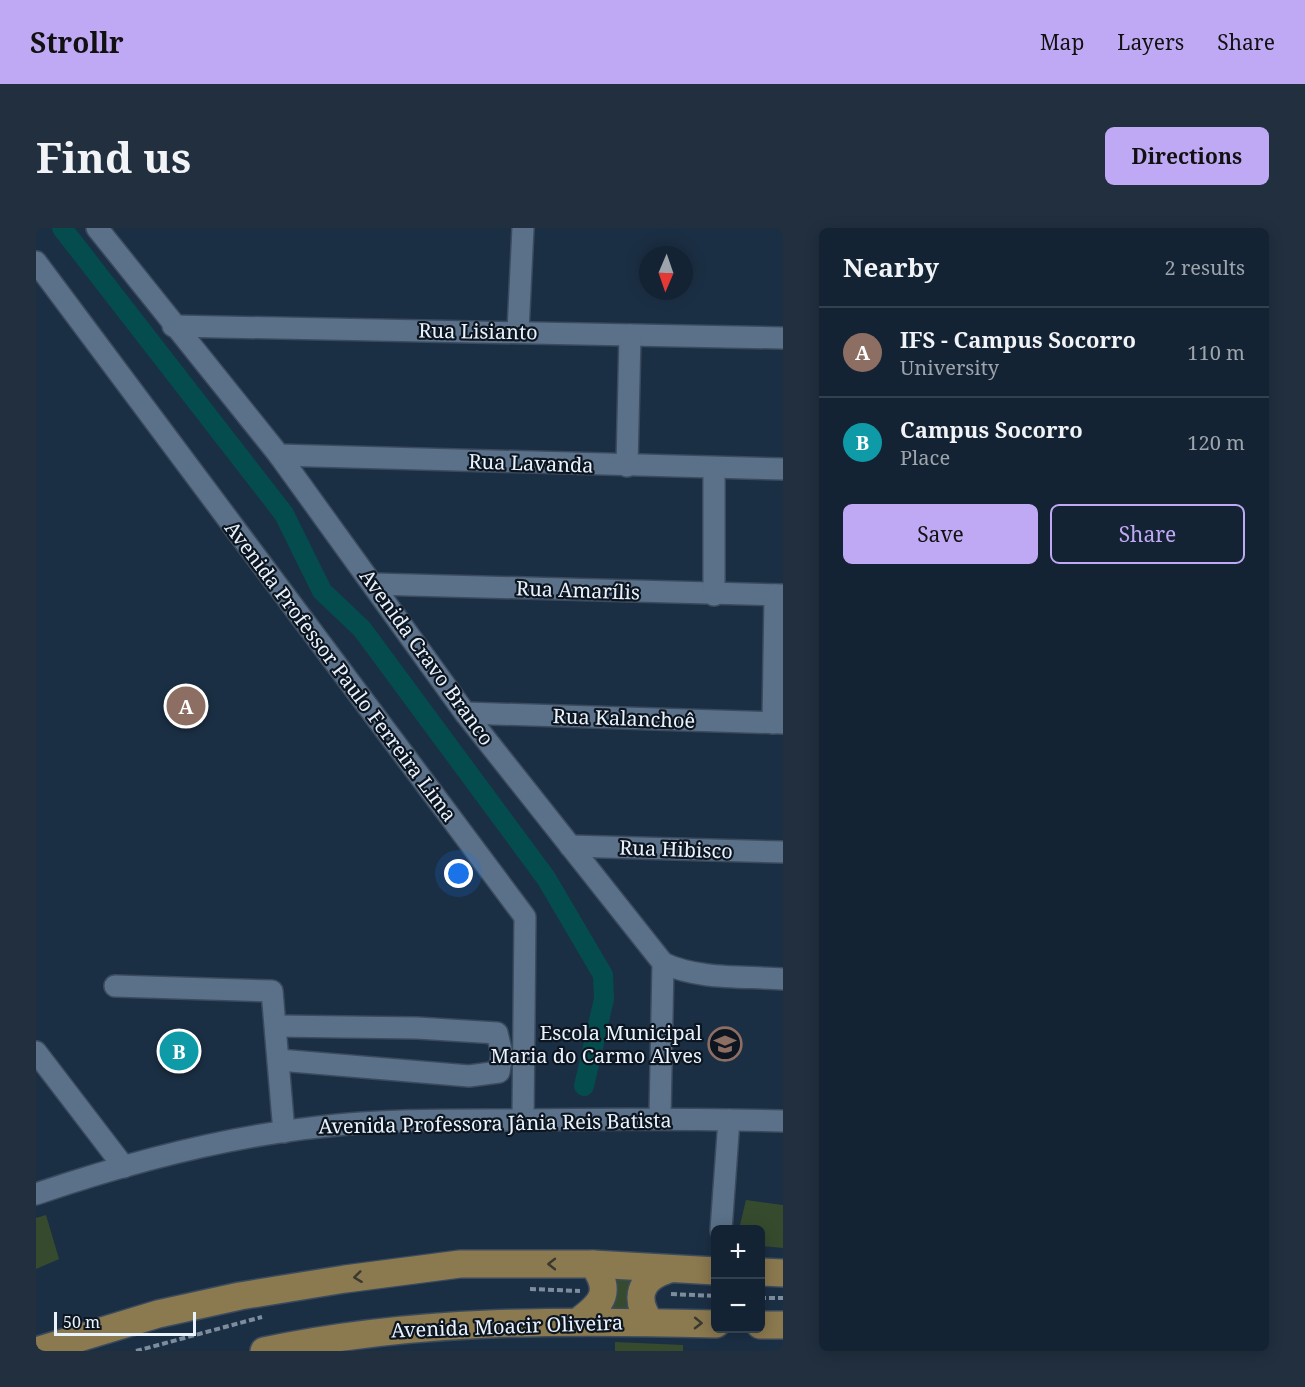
<!DOCTYPE html>
<meta charset="utf-8">
<style>
:root{--surface:#142333;--page:#212f3f;--text:#f1f3f6;--muted:#9da4ac;--line:#33404e;--accent:#bfa9f4}
body{margin:0;font-family:"Noto Serif",serif;background:var(--page);color:var(--text)}
.controls{position:absolute;right:18px;bottom:18px;display:grid;overflow:hidden;border-radius:9px;box-shadow:0 3px 15px #0003}
.controls button{width:54px;height:54px;display:grid;place-items:center;padding:0;border:0;border-bottom:2px solid var(--line);background:var(--surface);color:var(--text);font:30px sans-serif}
.compass{position:absolute;left:603px;top:18px;width:54px;height:54px;border-radius:50%;background:var(--surface);box-shadow:0 3px 15px #0003;rotate:182deg}
.scale{position:absolute;left:18px;bottom:15px;width:142px;box-sizing:border-box;padding-left:6px;border:3px solid #e9f3fe;border-top:0;font-size:16px;line-height:21px;white-space:nowrap;color:#e9f3fe;-webkit-text-stroke:4px #0d1620;paint-order:stroke}
.you{position:absolute;left:423px;top:646px;width:21px;height:21px;margin:-15px;border:4px solid #fff;border-radius:50%;background:#1a73e8;box-shadow:0 0 0 9px #1a73e833}
.badge{display:grid;place-items:center;width:39px;height:39px;border-radius:50%;background:var(--accent);color:#fff;font-size:20px;font-weight:700}
.pin{position:absolute;translate:-50% -50%;border:3px solid #fff;box-shadow:0 2px 6px #0006}
.list{margin:0;padding:0;list-style:none}
h2{display:flex;justify-content:space-between;align-items:center;height:78px;margin:0;padding:0 24px;font-size:26px}
h2 small{font-size:20px;font-weight:400;color:var(--muted)}
.list li{display:grid;grid-template-columns:39px 1fr auto;gap:18px;align-items:center;box-sizing:border-box;height:90px;padding:0 24px;border-top:2px solid var(--line)}
.list b{display:block;font-size:22px;white-space:nowrap}
.list p{margin:0;font-size:20px;white-space:nowrap;color:var(--muted)}
.list em{font-size:20px;font-style:normal;color:var(--muted)}
.actions{display:flex;gap:12px;padding:18px 24px}
.actions a{flex:1;padding:14px 0;border:2px solid var(--accent);border-radius:9px;text-align:center;font-size:21px;color:var(--accent)}
.actions .main{background:var(--accent);color:#111}
.map{position:relative;flex:none;width:747px;height:1123px;overflow:hidden;border-radius:9px}
header{display:flex;align-items:center;gap:36px;box-sizing:border-box;height:84px;padding:0 30px;background:var(--accent);color:#111}
header strong{font-size:28px}
nav{display:flex;gap:33px;margin-inline-start:auto;font-size:21px}
.intro{display:flex;align-items:center;justify-content:space-between;box-sizing:border-box;height:144px;padding:0 36px}
h1{margin:0;font-size:42px}
.button{padding:15px 27px;border-radius:9px;background:var(--accent);color:#111;font-size:21px;font-weight:700}
main{display:flex;gap:36px;padding:0 36px}
aside{flex:1;background:var(--surface);border-radius:9px;box-shadow:0 3px 15px #0003}
.map>svg:first-child{display:block}
</style>
<header>
<strong>Strollr</strong>
<nav><a>Map</a><a>Layers</a><a>Share</a></nav>
</header>
<div class="intro"><h1>Find us</h1><a class="button">Directions</a></div>
<main>
<div class="map">
<svg width="747" height="1123" viewBox="0 0 747 1123">
<rect width="100%" height="100%" fill="#1b2f44"/>
<g fill="#364b2e">
<path d="M710 972 747 977V1020L725 1018 724 1002 703 1001Z"/>
<path d="M10 987 23 1031 0 1041V990Z"/>
<path d="M570 1048 601 1050C589 1063 590 1070 597 1086H561Z"/>
<path d="M579 1114 647 1117V1123H579Z"/>
</g>
<g fill="none" stroke-linecap="round" stroke-linejoin="round">
<path stroke="#054c4e" stroke-width="20" d="M26 0 248 286 286 363 326 401 510 650 567 747 568 771 548 858"/>
<g stroke="#3b4b5d" stroke-width="24">
<g id="minor">
<path d="M61 0 243 227 429 485 627 735 624 890"/>
<path d="M0 34 489 689 487 892"/>
<path d="M137 98 747 110"/>
<path d="M482 103 487 0"/>
<path d="M243 227 747 241"/>
<path d="M591 238 594 107"/>
<path d="M338 356 747 367"/>
<path d="M678 367V240"/>
<path d="M429 485 747 495"/>
<path d="M737 495 739 367"/>
<path d="M534 618 747 624"/>
<path d="M627 735C663 752 708 748 747 751"/>
<path d="M79 758 236 763 248 904"/>
<path d="M240 798 381 800 461 805 466 826 463 844 433 848 243 832"/>
<path d="M0 824 88 939"/>
<path d="M0 966C91 935 188 909 283 899 349 891 417 892 483 892 571 891 659 891 747 893"/>
<path d="M685 1002 693 892"/>
</g>
</g>
<g stroke="#3b4b5d" stroke-width="30">
<g id="major">
<path d="M724 1044 747 1045"/>
<path d="M544 1092C567 1075 576 1063 557 1036"/>
<path d="M614 1094C598 1071 603 1051 631 1042"/>
<path d="M724 1097H747"/>
<path d="M0 1123 122 1086 204 1068 309 1051 424 1036H557L680 1043"/>
<path d="M228 1123C378 1091 528 1092 680 1096"/>
</g>
</g>
<g stroke="#7e8d9e" stroke-width="4" stroke-dasharray="6 3" stroke-linecap="butt">
<path d="M494 1061 544 1063"/>
<path d="M635 1066 680 1068"/>
<path d="M724 1070H747"/>
<path d="M100 1123 226 1089"/>
</g>
<use href="#minor" stroke="#5a7189" stroke-width="21"/>
<use href="#major" stroke="#8b794f" stroke-width="27"/>
</g>
<defs><path id="oneway-chevron" d="M-2-3.5L2.5 0L-2 3.5" fill="none" stroke-width="1.6" stroke-linecap="round" stroke-linejoin="round" transform="scale(1.5)"/></defs>
<g stroke="#393930">
<use href="#oneway-chevron" transform="translate(516 1036) rotate(-180)"/>
<use href="#oneway-chevron" transform="translate(322 1049) rotate(173)"/>
<use href="#oneway-chevron" transform="translate(662 1095) rotate(1)"/>
</g>
<defs>
<g id="school-ring" transform="scale(1.725)"><circle r="9.5" fill="#0d1620" stroke="#8d6e63" stroke-width="1.5"/><path d="M0-5L7-2L0 1L-7-2ZM-4 1L0 2.5L4 1V4Q0 6-4 4Z" fill="#8d6e63"/></g>
</defs>
<g fill-rule="evenodd">
<use href="#school-ring" x="689" y="816"/>
</g>
<g text-anchor="middle" dominant-baseline="central" stroke-width="4.5" stroke-linejoin="round" paint-order="stroke">
<g font-size="20" fill="#e9f3fe" stroke="#0d1620">
<text transform="translate(442 103) rotate(1)">Rua Lisianto</text>
<text transform="translate(495 235) rotate(2)">Rua Lavanda</text>
<text transform="translate(542 362) rotate(2)">Rua Amarílis</text>
<text transform="translate(391 429) rotate(54)">Avenida Cravo Branco</text>
<text transform="translate(305 443) rotate(53)">Avenida Professor Paulo Ferreira Lima</text>
<text transform="translate(588 490) rotate(2)">Rua Kalanchoê</text>
<text transform="translate(640 621) rotate(2)">Rua Hibisco</text>
<text transform="translate(459 895) rotate(-1)">Avenida Professora Jânia Reis Batista</text>
<text transform="translate(471 1098) rotate(-2)">Avenida Moacir Oliveira</text>
</g>
<g font-size="20" fill="#e9f3fe" stroke="#0d1620" text-anchor="end">
<text x="666" y="804">Escola Municipal<tspan x="666" dy="23">Maria do Carmo Alves</tspan></text>
</g>
</g>
</svg>
<div class="controls">
<button>+</button>
<button>−</button>
</div>
<svg class="compass" viewBox="-18 -18 36 36"><path d="M0-13l5 13h-10z" fill="#e53935"/><path d="M0 13l5-13h-10z" fill="#9da4ac"/></svg>
<div class="scale">50 m</div>
<div class="you"></div>
<div class="pin badge" style="left:150px;top:478px;background:#8d6e63">A</div>
<div class="pin badge" style="left:143px;top:823px;background:#0f9aa8">B</div>
</div>
<aside>
<h2>Nearby<small>2 results</small></h2>
<ul class="list">
<li><span class="badge" style="background:#8d6e63">A</span><div><b>IFS - Campus Socorro</b><p>University</p></div><em>110 m</em></li>
<li><span class="badge" style="background:#0f9aa8">B</span><div><b>Campus Socorro</b><p>Place</p></div><em>120 m</em></li>
</ul>
<div class="actions"><a class="main">Save</a><a>Share</a></div>
</aside>
</main>
